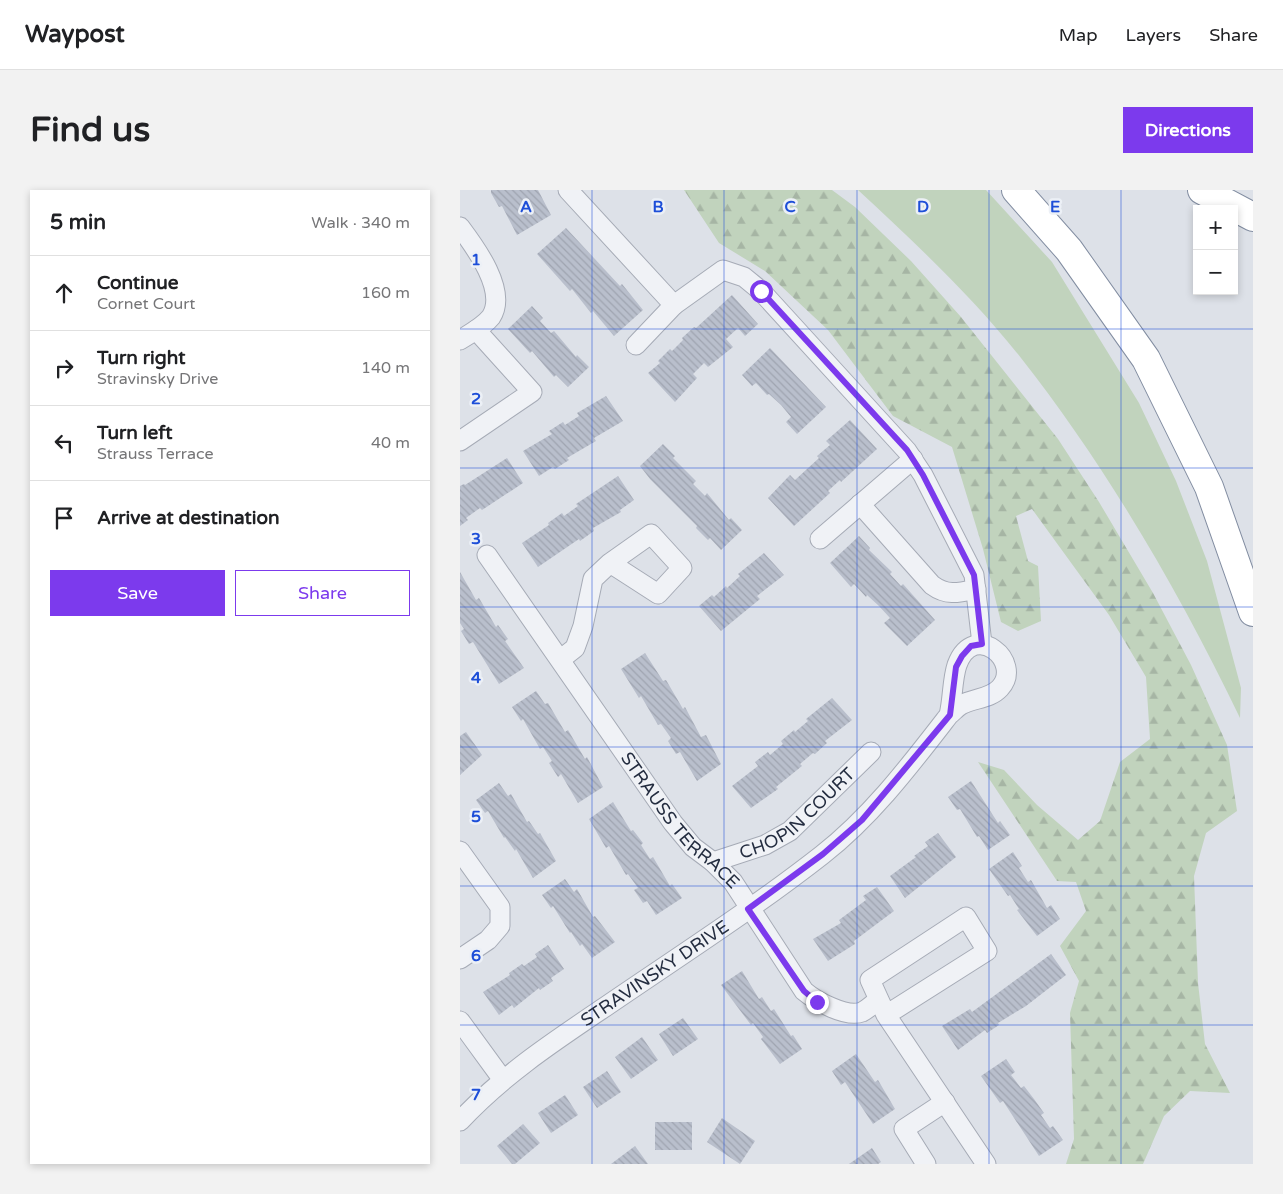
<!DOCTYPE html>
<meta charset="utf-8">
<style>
:root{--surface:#fff;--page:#f2f2f2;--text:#202124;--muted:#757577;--line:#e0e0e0;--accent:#7c3aed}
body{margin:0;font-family:"Varela Round",sans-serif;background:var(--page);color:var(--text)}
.controls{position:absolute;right:15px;top:15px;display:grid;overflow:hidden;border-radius:0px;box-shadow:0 2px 8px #0003}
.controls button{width:45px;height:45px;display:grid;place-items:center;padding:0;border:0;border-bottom:1px solid var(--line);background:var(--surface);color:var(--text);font:25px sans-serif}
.stop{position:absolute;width:15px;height:15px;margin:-11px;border:4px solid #7c3aed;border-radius:50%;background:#fff}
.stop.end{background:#7c3aed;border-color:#fff;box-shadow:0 1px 5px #0008}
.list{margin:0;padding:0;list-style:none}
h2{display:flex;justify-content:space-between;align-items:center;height:65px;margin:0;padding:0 20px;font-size:21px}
h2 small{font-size:16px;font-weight:400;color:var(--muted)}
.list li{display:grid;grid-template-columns:32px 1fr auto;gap:15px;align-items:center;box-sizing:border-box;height:75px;padding:0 20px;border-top:1px solid var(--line)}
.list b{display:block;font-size:19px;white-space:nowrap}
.list p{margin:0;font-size:16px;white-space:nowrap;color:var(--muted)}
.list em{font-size:16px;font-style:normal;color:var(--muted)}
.actions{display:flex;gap:10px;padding:15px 20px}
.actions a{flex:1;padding:11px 0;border:1px solid var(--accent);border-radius:0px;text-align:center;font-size:18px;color:var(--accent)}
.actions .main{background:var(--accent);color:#fff}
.icon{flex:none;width:28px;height:28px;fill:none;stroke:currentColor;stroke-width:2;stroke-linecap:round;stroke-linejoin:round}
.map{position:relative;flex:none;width:793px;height:974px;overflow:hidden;border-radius:0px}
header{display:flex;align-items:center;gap:30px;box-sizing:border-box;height:70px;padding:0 25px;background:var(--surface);border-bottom:1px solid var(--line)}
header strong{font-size:24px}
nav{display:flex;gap:28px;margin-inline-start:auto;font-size:18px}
.intro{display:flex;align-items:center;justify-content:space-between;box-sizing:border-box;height:120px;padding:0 30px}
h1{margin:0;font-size:35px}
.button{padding:12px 22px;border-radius:0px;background:var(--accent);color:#fff;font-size:18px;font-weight:700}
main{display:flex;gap:30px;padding:0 30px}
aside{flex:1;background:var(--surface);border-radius:0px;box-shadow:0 2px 8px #0003}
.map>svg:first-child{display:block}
</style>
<header>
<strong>Waypost</strong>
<nav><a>Map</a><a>Layers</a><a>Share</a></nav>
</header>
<div class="intro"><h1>Find us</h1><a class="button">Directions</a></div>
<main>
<aside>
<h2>5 min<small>Walk · 340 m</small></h2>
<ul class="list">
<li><svg class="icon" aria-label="ahead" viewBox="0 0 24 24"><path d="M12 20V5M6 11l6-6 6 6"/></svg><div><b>Continue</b><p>Cornet Court</p></div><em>160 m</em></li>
<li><svg class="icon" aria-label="right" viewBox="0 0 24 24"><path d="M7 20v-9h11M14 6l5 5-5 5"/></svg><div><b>Turn right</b><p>Stravinsky Drive</p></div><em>140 m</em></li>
<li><svg class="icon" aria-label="left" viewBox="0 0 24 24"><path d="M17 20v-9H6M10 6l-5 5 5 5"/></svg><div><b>Turn left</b><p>Strauss Terrace</p></div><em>40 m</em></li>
<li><svg class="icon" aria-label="arrive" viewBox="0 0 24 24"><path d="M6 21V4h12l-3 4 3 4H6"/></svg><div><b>Arrive at destination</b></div></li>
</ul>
<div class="actions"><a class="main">Save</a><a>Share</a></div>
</aside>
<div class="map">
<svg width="793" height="974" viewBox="0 0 793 974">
<defs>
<pattern id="forest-firs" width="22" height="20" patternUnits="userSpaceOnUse" patternTransform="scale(1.25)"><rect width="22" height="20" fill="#c1d3bd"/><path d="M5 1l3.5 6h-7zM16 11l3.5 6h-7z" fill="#a6b5a4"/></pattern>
<pattern id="building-back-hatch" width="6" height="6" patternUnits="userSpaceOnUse" patternTransform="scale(1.25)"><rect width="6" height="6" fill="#b9bfcc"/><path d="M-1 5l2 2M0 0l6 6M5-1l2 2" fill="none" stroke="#9fa4b0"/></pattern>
</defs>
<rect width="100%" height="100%" fill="#dde1e8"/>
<path fill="#c1d3bd" d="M398 0H526L592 72 679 213 716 291 747 371 781 498 780 528C720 403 646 276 561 168 512 106 455 53 398 0Z"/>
<path fill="url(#forest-firs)" d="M224 0H372L395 17 451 71 501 127 598 249 639 312 693 403 731 475 767 555 777 621 746 643 734 686 738 793 745 854 770 903 730 901 704 926 683 974H606L614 949 610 823 619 791 600 756 626 721 616 692 597 691 518 572 544 580 577 615 618 650 640 631 660 572 690 549 686 487 649 425 572 319 556 326 568 371 578 376 581 431 558 441 541 432 523 359 492 257 433 226 368 140 305 81 259 53Z"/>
<g fill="url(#building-back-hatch)">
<path d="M31 0H78L91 25 57 45 42 16 39 17 31 3Z"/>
<path d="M106 38 160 96 162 94 183 120 154 146 133 121 131 123 112 99 110 101 77 64Z"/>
<path d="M272 105 298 134 285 146 278 138 266 149 273 157 248 177 244 173 233 184 237 188 215 212 188 183 200 173 198 171 210 159 212 161 223 150 222 148 234 137 236 138Z"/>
<path d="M72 116 83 128 80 131 91 143 94 141 116 167 117 165 129 177 108 197 96 185 94 187 72 161 70 163 48 139Z"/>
<path d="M310 158 366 217 337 244 326 232 331 227 321 215 309 204 307 205 296 193 292 196 282 185Z"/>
<path d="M146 206 163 231 134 248 136 251 107 268 109 270 95 279 93 277 79 286 63 261 92 244 89 241 103 232 105 235 119 226 117 223Z"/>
<path d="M390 230 417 259 381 292 380 290 368 301 370 303 334 336 308 308 330 285 335 290 359 268 357 266 370 255 366 251Z"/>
<path d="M203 254 215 266 213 268 236 291 233 294 245 306 247 303 269 330 271 328 282 340 261 360 250 348 248 350 236 338 237 336 190 289 180 276Z"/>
<path d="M47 268 63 293 22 320 20 318 6 328 8 330 0 336V296L4 294 5 295Z"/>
<path d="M158 286 174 310 160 320 161 322 133 338 134 341 120 351 119 349 78 377 62 353 89 335 88 333 102 323 104 326 118 316 116 314Z"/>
<path d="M399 346 410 358 409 360 432 382 430 384 441 396 443 394 475 430 447 456 424 433 430 428 419 416 407 405 406 407 394 394 391 397 370 373Z"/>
<path d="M304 363 324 385 297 406 300 409 261 441 239 416 252 405 254 407 266 396 267 398 280 386 278 384Z"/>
<path d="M0 382 16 410 19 408 36 437 38 435 48 449 45 451 64 478 39 494 13 452 9 454 1 441 4 439 0 433Z"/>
<path d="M185 463 203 491 206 490 223 519 225 517 241 547 246 545 261 574 237 591 220 562 216 564 208 551 211 548 201 534 198 535 181 506 179 508 161 479Z"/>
<path d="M76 501 85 514 88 513 105 542 108 540 125 569 127 567 143 597 118 613 101 584 98 587 89 573 92 571 83 557 80 559 63 529 61 531 52 517Z"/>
<path d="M372 508 392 530 365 551 367 553 355 564 353 563 340 574 342 576 316 597 318 599 291 618 272 596 298 576 295 572 308 562 310 565 323 554 321 551 334 540 335 542 348 531 346 529Z"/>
<path d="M6 542 22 565 0 585V546Z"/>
<path d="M511 591 538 633 540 631 550 645 528 660 519 646 517 647 500 619 497 620 488 607Z"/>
<path d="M39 593 48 606 51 604 67 632 69 631 78 644 80 643 96 671 73 688 56 659 55 661 45 647 44 648 28 621 25 623 16 610Z"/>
<path d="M153 612 171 641 173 640 183 653 181 655 190 669 193 667 210 696 212 694 222 708 196 725 187 711 183 713 174 700 178 698 168 684 166 685 149 656 146 658 129 629Z"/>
<path d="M478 643 496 667 445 708 430 686 456 667 454 666 468 656 465 652Z"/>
<path d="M553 662 562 676 559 678 568 692 571 690 587 718 591 715 600 729 577 746 557 720 559 719 550 705 548 706 529 679Z"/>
<path d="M105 689 114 702 117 699 133 727 135 726 155 752 132 768 122 754 120 756 111 742 110 743 93 716 91 718 82 705Z"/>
<path d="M417 697 434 721 394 751 395 754 368 771 353 749 381 733 379 730 406 710 403 706Z"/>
<path d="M88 755 104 779 91 788 93 791 80 800 79 798 54 818 52 815 39 825 23 802 50 785 49 783 62 774 64 776 77 767 75 764Z"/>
<path d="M591 764 606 785 566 816 538 833 539 835 527 843 525 840 498 860 482 836 510 819 512 822Z"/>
<path d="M282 781 299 809 302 807 311 821 314 819 331 846 333 845 342 859 320 874 301 849 303 847 293 833 291 835 261 795Z"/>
<path d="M223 828 238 849 213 866 199 844Z"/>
<path d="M182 847 198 870 171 889 155 867Z"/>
<path d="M396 864 415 892 418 890 435 919 413 934 385 892 381 895 372 881Z"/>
<path d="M546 869 555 882 551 885 561 898 564 896 574 909 584 923 581 925 590 938 593 936 603 950 579 966 543 911 540 913 521 886Z"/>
<path d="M147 881 161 902 137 918 123 897Z"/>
<path d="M105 905 118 925 91 943 78 923Z"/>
<path d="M262 928 295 951 280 974 247 952Z"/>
<rect x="195" y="932" width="37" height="28"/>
<path d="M63 934 80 953 55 974H52L37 956Z"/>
<path d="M175 956 188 974H151Z"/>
<path d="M412 958 421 972 418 974H389Z"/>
</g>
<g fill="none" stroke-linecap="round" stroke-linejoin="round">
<g stroke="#a6abb6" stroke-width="21">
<g id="minor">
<path d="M108 0 214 115 263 80 284 87 301 101 447 261 463 285 514 385 522 454"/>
<path d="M0 37C15 57 48 101 31 127 23 137 11 143 0 150"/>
<path d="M176 155 214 115"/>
<path d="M0 251 72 202 16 140"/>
<path d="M400 314 472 395C487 406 498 403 516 399"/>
<path d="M360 349 453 269"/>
<path id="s1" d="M27 365 213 633 233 657 253 672 273 692 344 801C356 811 386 828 402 822 408 819 413 814 418 810"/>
<path d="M101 469 115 458 123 436 133 389 150 373 191 344 222 378 198 404 150 373"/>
<path d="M0 661 40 717V736L28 750 0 769"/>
<path id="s2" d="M253 672 305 655 330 641 411 562"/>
<path d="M426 825 527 761 506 727 410 790 426 825 526 974"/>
<path d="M0 831 43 890"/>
<path id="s3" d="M0 931C43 885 93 852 145 817 218 767 293 719 362 665 412 626 451 574 489 525 493 522 497 517 501 515 514 508 530 509 540 498 564 472 514 429 497 475 492 490 493 509 489 525"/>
<path d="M466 974 444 939 485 912"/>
</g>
</g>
<g stroke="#828da1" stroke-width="30">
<g id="highway">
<path d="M556 0 609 60 686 169 749 297 793 422"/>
<path d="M742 0 793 27"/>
</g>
</g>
<use href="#minor" stroke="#f0f2f6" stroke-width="19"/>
<use href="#highway" stroke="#fff" stroke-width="28"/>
</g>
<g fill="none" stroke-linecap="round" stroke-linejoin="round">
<path stroke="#7c3aed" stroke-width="6" d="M301 101 447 260 463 285 514 385 522 454 511 456 502 466 496 477 490 525 402 630 363 664 288 719 344 801 357 812"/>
</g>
<path fill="none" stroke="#1d4ed8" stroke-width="1" stroke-opacity="0.55" d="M132 0V974M264 0V974M397 0V974M529 0V974M661 0V974M0 139H793M0 278H793M0 417H793M0 557H793M0 696H793M0 835H793"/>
<g text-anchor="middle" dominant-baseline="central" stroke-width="5" stroke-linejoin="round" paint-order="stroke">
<g font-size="18" fill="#242d40" stroke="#ecf0f6">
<text stroke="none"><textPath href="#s2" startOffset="99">CHOPIN COURT</textPath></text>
<text stroke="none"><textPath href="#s1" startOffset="329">STRAUSS TERRACE</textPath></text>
<text stroke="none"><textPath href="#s3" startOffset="245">STRAVINSKY DRIVE</textPath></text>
</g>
</g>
<g font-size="16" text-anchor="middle" font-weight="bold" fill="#1d4ed8" stroke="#ecf0f6" stroke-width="5" stroke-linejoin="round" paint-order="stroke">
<text x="66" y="22">A</text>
<text x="198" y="22">B</text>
<text x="330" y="22">C</text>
<text x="463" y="22">D</text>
<text x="595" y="22">E</text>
<text x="16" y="75">1</text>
<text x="16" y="214">2</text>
<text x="16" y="354">3</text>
<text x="16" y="493">4</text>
<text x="16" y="632">5</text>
<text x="16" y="771">6</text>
<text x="16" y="910">7</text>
</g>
</svg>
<div class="controls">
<button>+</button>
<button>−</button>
</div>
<div class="stop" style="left:301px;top:101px"></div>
<div class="stop end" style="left:357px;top:812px"></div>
</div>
</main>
